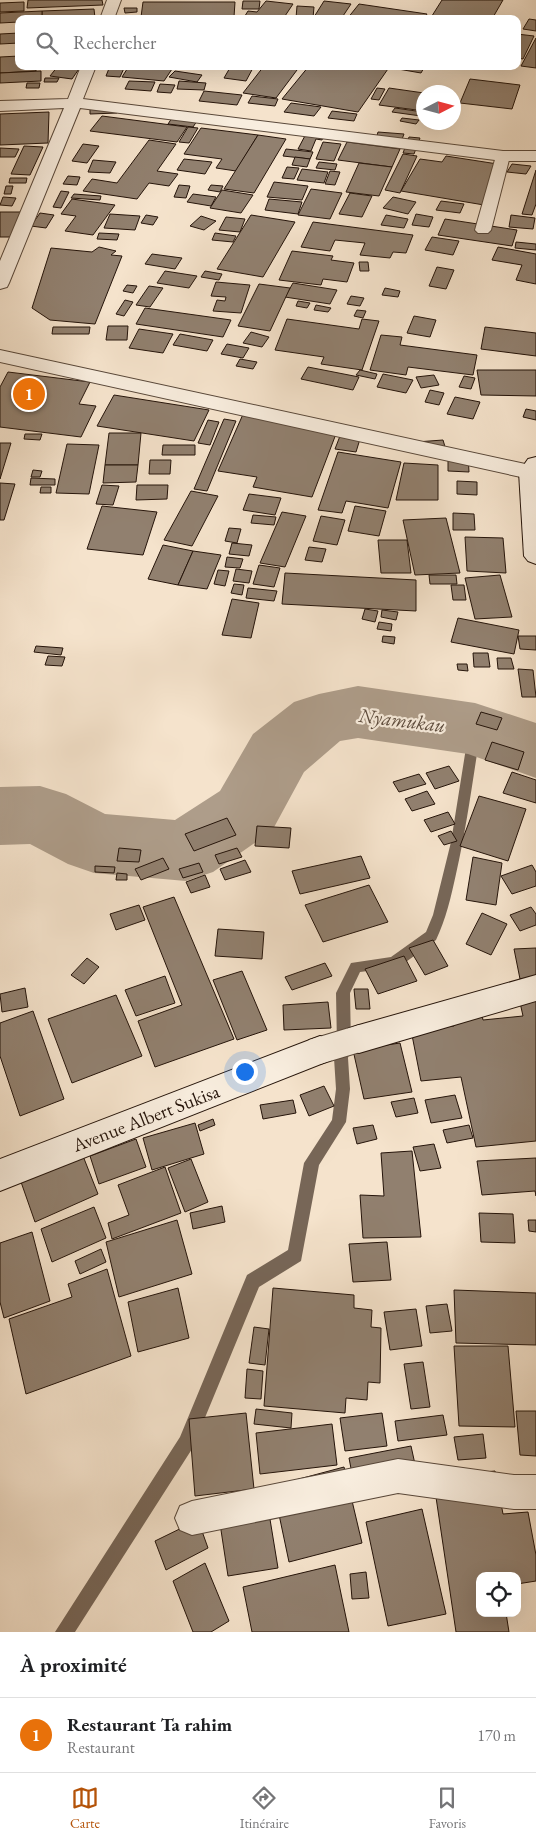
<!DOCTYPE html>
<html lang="fr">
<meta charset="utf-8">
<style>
:root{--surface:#fff;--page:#f2f2f2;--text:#202124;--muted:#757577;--line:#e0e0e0;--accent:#b45309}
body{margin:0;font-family:"EB Garamond",serif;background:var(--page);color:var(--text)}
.controls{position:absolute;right:15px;bottom:15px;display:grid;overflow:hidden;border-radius:10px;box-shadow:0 5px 20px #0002}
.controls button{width:45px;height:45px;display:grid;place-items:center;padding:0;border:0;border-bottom:1px solid var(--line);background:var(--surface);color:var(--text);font:25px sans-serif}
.compass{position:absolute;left:416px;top:85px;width:45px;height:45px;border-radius:50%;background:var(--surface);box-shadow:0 5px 20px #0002;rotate:84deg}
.you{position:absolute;left:244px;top:1071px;width:18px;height:18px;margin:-12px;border:4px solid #fff;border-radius:50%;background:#1a73e8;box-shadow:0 0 0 8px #1a73e833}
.badge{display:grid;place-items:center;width:32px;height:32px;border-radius:50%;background:var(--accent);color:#fff;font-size:16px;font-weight:700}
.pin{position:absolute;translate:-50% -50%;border:2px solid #fff;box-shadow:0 1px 5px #0006}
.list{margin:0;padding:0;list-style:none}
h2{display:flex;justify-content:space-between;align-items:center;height:65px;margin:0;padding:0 20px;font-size:21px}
h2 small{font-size:16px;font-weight:400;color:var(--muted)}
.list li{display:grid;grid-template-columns:32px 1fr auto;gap:15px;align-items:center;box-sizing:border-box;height:75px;padding:0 20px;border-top:1px solid var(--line)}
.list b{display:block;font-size:19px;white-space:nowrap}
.list p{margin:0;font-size:16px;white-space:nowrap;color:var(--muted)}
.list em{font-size:16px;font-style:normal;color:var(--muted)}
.icon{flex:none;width:28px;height:28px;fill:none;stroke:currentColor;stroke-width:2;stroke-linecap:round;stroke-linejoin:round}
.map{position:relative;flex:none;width:536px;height:1632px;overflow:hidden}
.search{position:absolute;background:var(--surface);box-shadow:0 5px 20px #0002;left:15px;right:15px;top:15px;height:55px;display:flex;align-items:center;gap:12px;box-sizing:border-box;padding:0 18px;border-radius:10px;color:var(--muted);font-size:19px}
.sheet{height:140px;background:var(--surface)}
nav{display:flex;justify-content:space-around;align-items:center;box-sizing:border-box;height:70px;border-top:1px solid var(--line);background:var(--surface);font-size:14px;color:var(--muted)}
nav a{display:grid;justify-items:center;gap:2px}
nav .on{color:var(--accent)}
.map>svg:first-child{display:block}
</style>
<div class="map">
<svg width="536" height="1632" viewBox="0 0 536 1632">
<rect width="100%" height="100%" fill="#f5e3cc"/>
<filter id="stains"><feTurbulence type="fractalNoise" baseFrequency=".004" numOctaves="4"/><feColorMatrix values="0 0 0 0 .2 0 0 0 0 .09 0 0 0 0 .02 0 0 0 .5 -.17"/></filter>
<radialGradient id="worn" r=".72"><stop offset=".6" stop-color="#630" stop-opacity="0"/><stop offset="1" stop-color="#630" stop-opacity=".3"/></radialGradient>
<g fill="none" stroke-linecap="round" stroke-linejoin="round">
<path fill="#776657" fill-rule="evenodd" d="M475 725 481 729C473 777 467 826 456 874 451 897 446 919 436 940L399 967 360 972 350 993 351 1045 348 1058 350 1089 346 1122 319 1165 301 1261 259 1287 192 1449 75 1632H55L180 1437 247 1275 288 1250 304 1163 332 1120 336 1089 334 1058 337 1045 336 993 351 963 391 957 426 932 433 915 451 842 469 729Z"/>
<path fill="#ae9d8a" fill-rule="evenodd" d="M358 686 475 703 536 723V778L468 754 358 738 340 741 304 772 272 831 213 872 186 881 94 873 68 864 30 844 0 845V787L40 786 66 794 105 814 175 820 220 791 253 734 294 702 319 694Z"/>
</g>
<g fill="#91806f" stroke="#25140a">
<path d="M28 0H102L103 5 27 8Z"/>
<path d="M442 0H503L492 19H430Z"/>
<path d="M243 1H260L259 9H242Z"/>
<path d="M266 1 293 4 283 19H243L248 11 257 12Z"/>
<path d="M324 1 351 4 341 19 314 17Z"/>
<path d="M24 2V11L0 12V3Z"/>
<path d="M143 2H235L234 17H141Z"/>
<path d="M359 4 427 14 424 19H347Z"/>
<path d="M297 6 314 7 313 18H296Z"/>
<path d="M124 8H137V12L125 13Z"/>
<path d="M94 9 95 18 42 19V11Z"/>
<path d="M42 11V19H19V22L0 23V13Z"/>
<path d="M529 19 536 20V31L523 29Z"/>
<path d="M19 33V43L0 44V34Z"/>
<path d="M517 34 534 36 523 59 517 58Z"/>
<path d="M536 38V68L521 66Z"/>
<path d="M19 56V66H36V71L0 73V57Z"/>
<path d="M58 66H81L72 79 50 76Z"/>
<path d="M110 66H125L120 77 106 76Z"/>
<path d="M129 66H174L164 81 122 77Z"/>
<path d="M231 66H254L246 81 224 78Z"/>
<path d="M264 66H300L276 98 243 93Z"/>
<path d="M309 66H390L358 112 282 99Z"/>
<path d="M400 66H425L421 73 398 69Z"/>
<path d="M41 71V81L0 83V73Z"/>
<path d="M175 71 202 75 197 82 169 77Z"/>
<path d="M45 78H59L57 82H44Z"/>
<path d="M470 79 520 85 512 109 460 103Z"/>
<path d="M129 81 155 82 151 91 125 89Z"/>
<path d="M179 81 206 83 204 90 177 89Z"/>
<path d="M27 83H40L39 88H26Z"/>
<path d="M160 84 175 85 171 93 157 92Z"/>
<path d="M377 88 385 89 379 100 371 99Z"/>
<path d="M389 88 424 93V111L379 105Z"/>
<path d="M204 91 242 95 237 105 199 101Z"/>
<path d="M252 96 278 99 275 106 248 103Z"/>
<path d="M291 103 321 107 314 116 284 112Z"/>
<path d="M117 105V113L90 114V106Z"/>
<path d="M395 108 423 112 421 116 392 112Z"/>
<path d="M332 111 357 114 354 121 328 118Z"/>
<path d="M49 112 48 143 0 145V114Z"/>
<path d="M174 115 199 118 193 127 168 124Z"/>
<path d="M102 116 187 127 177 142 90 131Z"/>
<path d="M402 118 419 120 416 124 400 121Z"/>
<path d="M188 127 198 128 189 143 179 142Z"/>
<path d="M201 128 258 135 236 171 216 168 222 159 184 154Z"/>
<path d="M308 130 325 132 322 140 316 139 311 151 298 149Z"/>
<path d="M378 132 404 134 401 142 376 139Z"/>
<path d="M258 135 286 139 254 193 224 189Z"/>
<path d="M409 137 420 138 414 154 403 153Z"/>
<path d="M149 140 176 144 157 171 178 174 169 186 149 183 137 199 83 191 92 179 117 183Z"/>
<path d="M323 142 341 144 334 161 316 159Z"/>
<path d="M347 142 400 149 392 167 338 160Z"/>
<path d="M83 144 99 146 87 163 72 161Z"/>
<path d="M24 146 43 147 30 175 11 174Z"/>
<path d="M0 148 19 149 15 157H0Z"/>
<path d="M286 149 313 152 310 159 283 156Z"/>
<path d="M403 154 417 156 400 193 385 190Z"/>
<path d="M446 156 504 165 484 205 401 191 420 159 442 162Z"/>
<path d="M295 157 310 159 307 167 292 165Z"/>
<path d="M184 159 212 162 205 174 177 170Z"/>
<path d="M93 160 116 162 110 173 88 172Z"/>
<path d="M319 162 337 164 335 170 316 168Z"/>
<path d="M359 163 392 167 379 196 346 192Z"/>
<path d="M512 164 531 166 526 174 507 172Z"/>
<path d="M287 167 299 168 294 179 282 178Z"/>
<path d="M302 169 328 172 324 183 297 180Z"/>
<path d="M536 170V204L532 215 522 214Z"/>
<path d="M330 171 340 172 335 185 325 184Z"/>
<path d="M68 176 80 177 77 185 63 184Z"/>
<path d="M10 178H27L26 183H9Z"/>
<path d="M274 182 308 186 302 200 267 197Z"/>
<path d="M179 185 190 186 186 198 174 197Z"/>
<path d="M211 185 223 186 220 192 208 190Z"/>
<path d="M6 186H13L11 194H4Z"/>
<path d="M311 189 342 193 330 219 298 215Z"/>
<path d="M222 190 253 195 241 213 210 208Z"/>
<path d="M61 191 69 192 61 208 53 207Z"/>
<path d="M350 193 372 196 362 217 339 214Z"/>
<path d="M74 194 101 196 100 200 71 198Z"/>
<path d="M193 194 216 197 211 206 187 202Z"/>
<path d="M3 197 16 198 12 206 0 205Z"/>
<path d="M393 197 416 202 408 214 383 208Z"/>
<path d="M72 199 115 205 93 235 65 231 76 216 61 214Z"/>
<path d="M269 199 302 202 298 214 265 210Z"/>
<path d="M441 201 464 204 460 213 436 210Z"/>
<path d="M0 212H23L18 237H0Z"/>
<path d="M40 213 54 215 46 228 31 226Z"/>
<path d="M110 214 140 216 135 230 104 228Z"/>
<path d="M416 214 433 217 429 227 412 225Z"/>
<path d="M146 215 158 217 153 225 141 223Z"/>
<path d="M251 215 295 222 263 277 217 269Z"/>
<path d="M386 215 408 219 404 228 381 225Z"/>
<path d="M511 215 535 218 533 229 509 227Z"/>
<path d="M201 216 216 221 204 230 190 226Z"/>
<path d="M226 217 245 219 240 232 219 230Z"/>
<path d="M445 219 517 230 512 246 438 235Z"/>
<path d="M313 222 413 235 406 253 393 252 390 258 360 255 365 243 335 240 330 251 301 247Z"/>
<path d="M99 233 119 234 117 240 97 239Z"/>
<path d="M215 233 236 236 233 242 212 240Z"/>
<path d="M432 237 459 241 453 255 425 250Z"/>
<path d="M516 242 536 244V250L515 248Z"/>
<path d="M99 247 116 251 111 255 122 256 95 324 50 320 32 308 51 248 92 252Z"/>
<path d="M498 247 536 254V284L516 280 522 265 492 260Z"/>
<path d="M292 251 333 256 331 260 354 263 347 282 323 279 321 285 279 280Z"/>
<path d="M152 254 182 258 175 269 145 264Z"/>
<path d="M359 262H368L369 271H360Z"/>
<path d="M437 267 454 270 446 289 429 286Z"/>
<path d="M165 271 197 276 189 288 157 283Z"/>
<path d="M205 271 222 274 219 280 201 277Z"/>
<path d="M216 282 250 285 241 313 213 311 217 300 225 301 226 297 211 296Z"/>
<path d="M293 283 337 290 330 304 285 297Z"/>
<path d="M259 284 290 288 270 331 238 326Z"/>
<path d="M127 285 137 286 133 293 123 291Z"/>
<path d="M149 286 163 288 150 307 136 305Z"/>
<path d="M385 288 400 291 398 297 382 295Z"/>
<path d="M351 296 364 298 360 306 347 304Z"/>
<path d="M125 300 133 302 124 316 116 314Z"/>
<path d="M298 301 310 303 307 308 296 306Z"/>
<path d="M316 305 331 308 328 312 314 310Z"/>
<path d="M145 308 231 320 223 337 136 324Z"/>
<path d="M357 310 366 311 363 318 354 316Z"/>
<path d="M414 316 436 320 430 337 407 333Z"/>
<path d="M287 319 359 329 362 319 379 321 362 370 321 364 324 357 275 350Z"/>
<path d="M108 326H128L127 340H106Z"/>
<path d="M53 327H90L89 334H52Z"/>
<path d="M485 327 536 333V356L481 349Z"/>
<path d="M139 329 173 334 163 353 129 348Z"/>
<path d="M251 332 269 337 262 347 243 343Z"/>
<path d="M180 334 213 340 207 351 173 345Z"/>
<path d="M381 335 402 337 400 345 477 355 473 375 408 367 406 375 370 370Z"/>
<path d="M227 344 249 348 243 358 221 354Z"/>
<path d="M240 359 257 362 253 369 236 366Z"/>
<path d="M308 367 359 377 353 390 301 379Z"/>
<path d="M360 370 377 374 375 379 356 375Z"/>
<path d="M477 370H536V396L481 395Z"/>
<path d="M8 372 90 382 79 404 96 406 81 437 0 427V387Z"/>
<path d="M383 374 413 380 406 393 377 387Z"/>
<path d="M434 375 439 385 421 388 416 377Z"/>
<path d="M464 376 475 378 471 389 459 387Z"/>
<path d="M430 390 444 393 439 405 425 402Z"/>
<path d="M114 395 209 410 194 441 97 426Z"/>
<path d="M455 397 480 402 473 419 447 414Z"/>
<path d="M526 409 536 411V420L523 417Z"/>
<path d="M244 412 339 426 312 497 253 487 257 477 218 471Z"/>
<path d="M224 419 236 421 207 491 194 489Z"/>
<path d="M208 420 219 422 210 445 198 443Z"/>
<path d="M109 433H141L138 465H105Z"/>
<path d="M25 434H42L40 440 24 439Z"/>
<path d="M340 436 360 439 356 452 335 449Z"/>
<path d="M443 440 446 450 416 442Z"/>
<path d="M0 443H11L0 479Z"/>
<path d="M67 444 99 445 89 494 56 493Z"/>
<path d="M163 445H195V455H162Z"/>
<path d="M338 452 401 462 388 508 346 501 342 513 318 510Z"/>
<path d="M448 454 468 455 469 472 448 471Z"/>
<path d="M150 460H171L170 474H149Z"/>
<path d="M404 463 438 465V500H396Z"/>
<path d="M105 465H138L136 482 103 483Z"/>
<path d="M33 470 42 471 40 477H31Z"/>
<path d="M31 478 55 479V485H30Z"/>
<path d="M457 481 477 482V495L457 494Z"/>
<path d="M0 483 15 484 4 520H0Z"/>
<path d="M102 485 119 486 113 505 96 504Z"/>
<path d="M137 485H168L167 499 136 500Z"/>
<path d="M41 487H51V493H40Z"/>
<path d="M191 491 218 496 192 546 164 540Z"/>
<path d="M249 494 281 498 275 515 243 510Z"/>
<path d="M102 506 157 512 143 555 87 549Z"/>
<path d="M355 506 386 511 379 536 348 531Z"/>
<path d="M282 512 306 516 285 567 260 563Z"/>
<path d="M453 513 474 514 475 530H453Z"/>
<path d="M253 515 276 517 274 525 251 523Z"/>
<path d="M321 516 345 520 337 545 313 541Z"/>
<path d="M446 518 460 573 415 575 403 520Z"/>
<path d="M229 528 241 529 237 543 225 541Z"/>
<path d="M465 537 503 538 506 573 467 571Z"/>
<path d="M378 540H407L411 573H381Z"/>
<path d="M232 543 252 545 249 556 229 554Z"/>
<path d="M163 545 193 551 178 585 148 579Z"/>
<path d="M309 547 326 549 322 562 305 560Z"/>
<path d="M193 551 221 555 207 589 178 585Z"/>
<path d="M227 557 243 559 240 568 225 567Z"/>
<path d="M259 565 280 568 274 587 253 584Z"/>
<path d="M236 569 252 571 249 583 233 581Z"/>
<path d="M218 570 229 571 225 586 214 584Z"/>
<path d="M285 573 416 580V611L282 604Z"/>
<path d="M429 575H456L457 584H430Z"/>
<path d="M500 575 512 617 475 619 465 578Z"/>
<path d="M234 584 244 585 242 595 231 593Z"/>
<path d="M451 585H464L466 600H453Z"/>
<path d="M248 588 277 591 274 601 246 598Z"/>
<path d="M232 599 259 603 251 638 222 635Z"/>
<path d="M365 609 378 611 375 622 362 619Z"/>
<path d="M382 610 398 612 396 620 381 617Z"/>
<path d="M458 618 519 630 514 654 451 642Z"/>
<path d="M379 622 392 624 391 631 377 629Z"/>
<path d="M383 636 395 637 394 644 382 642Z"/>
<path d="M518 636H536V650L520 649Z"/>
<path d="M36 646 63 648 61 655 34 652Z"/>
<path d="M473 653H488L490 667H474Z"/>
<path d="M48 656 65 657 62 666 45 665Z"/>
<path d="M497 658H511L514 669H498Z"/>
<path d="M457 664H467L468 671 458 670Z"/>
<path d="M518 669 533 670 536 697H522Z"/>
<path d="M481 712 502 718 497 730 476 724Z"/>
<path d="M492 742 524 752 518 770 485 760Z"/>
<path d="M449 766 459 781 435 789 426 773Z"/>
<path d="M512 772 536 780V803L503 793Z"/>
<path d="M419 774 426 784 399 792 393 782Z"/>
<path d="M427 791 435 804 412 811 405 799Z"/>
<path d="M479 796 526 809 508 861 460 846Z"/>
<path d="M448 812 455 824 431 832 424 820Z"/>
<path d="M227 818 236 835 194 851 185 834Z"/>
<path d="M257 826 291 828 289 848 255 846Z"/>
<path d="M451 831 457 841 444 845 438 836Z"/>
<path d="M119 848 141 850 139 862 117 861Z"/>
<path d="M237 848 242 857 219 864 215 855Z"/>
<path d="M361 856 370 878 300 894 292 871Z"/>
<path d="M473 857 502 863 496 905 466 900Z"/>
<path d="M163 858 169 869 141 880 135 869Z"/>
<path d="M245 860 251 872 225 880 220 869Z"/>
<path d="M199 863 203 872 183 878 179 869Z"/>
<path d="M532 865 536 872V886L512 894 501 876Z"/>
<path d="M95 866 115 867 114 873 95 872Z"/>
<path d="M117 873 127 874V880H116Z"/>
<path d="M205 875 210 887 191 893 186 882Z"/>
<path d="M369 885 388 922 323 942 305 905Z"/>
<path d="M174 897 234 1039 155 1067 138 1021 182 1005 143 907Z"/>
<path d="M139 905 145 920 116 930 110 914Z"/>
<path d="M531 907 536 914V925L520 931 510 915Z"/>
<path d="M482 913 507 924 491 955 466 944Z"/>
<path d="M218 929 264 932 262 959 215 956Z"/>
<path d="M433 940 448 966 425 975 409 948Z"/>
<path d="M536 948V978L520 979 514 949Z"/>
<path d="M404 956 417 981 378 994 365 969Z"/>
<path d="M87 958 99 967 84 984 71 975Z"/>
<path d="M325 963 332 976 292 990 285 977Z"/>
<path d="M242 971 267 1030 237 1040 213 980Z"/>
<path d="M165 976 175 1003 136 1016 125 990Z"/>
<path d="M25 988 28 1007 2 1012 0 994Z"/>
<path d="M354 989H368L370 1009H356Z"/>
<path d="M116 995 142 1056 72 1083 48 1019Z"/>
<path d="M536 997V1141L476 1147 461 1077 421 1081 411 1030 454 1026 451 1014 481 1011 483 1020 523 1016 519 998Z"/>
<path d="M328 1002 331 1028 284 1030 283 1005Z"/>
<path d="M33 1011 64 1099 20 1116 0 1056V1023Z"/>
<path d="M400 1043 412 1092 364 1099 353 1050Z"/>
<path d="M324 1086 334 1106 309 1116 300 1095Z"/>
<path d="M455 1095 462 1118 431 1123 425 1100Z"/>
<path d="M414 1098 418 1113 396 1117 391 1102Z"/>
<path d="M293 1100 296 1113 263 1119 260 1105Z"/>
<path d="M213 1119 215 1125 200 1131 198 1125Z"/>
<path d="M195 1123 204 1154 152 1170 143 1138Z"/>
<path d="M373 1125 377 1139 357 1144 353 1128Z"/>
<path d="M469 1125 473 1138 447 1143 443 1130Z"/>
<path d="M136 1139 146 1167 99 1184 90 1156Z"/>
<path d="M434 1144 441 1168 420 1171 413 1147Z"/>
<path d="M412 1151 421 1237 363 1238 360 1195 384 1196 381 1153Z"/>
<path d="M83 1156 98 1194 35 1222 21 1182Z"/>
<path d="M536 1158V1196L535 1191 482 1195 477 1161Z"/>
<path d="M191 1159 208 1202 185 1212 168 1168Z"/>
<path d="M165 1167 181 1213 112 1239 108 1223 129 1215 118 1185Z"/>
<path d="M222 1206 225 1222 193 1229 190 1213Z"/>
<path d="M94 1207 106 1238 52 1262 41 1229Z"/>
<path d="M479 1213 513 1214 515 1243 481 1242Z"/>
<path d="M177 1220 192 1274 119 1297 106 1242Z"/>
<path d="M528 1220H536V1232L529 1231Z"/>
<path d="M32 1232 50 1301 4 1318 0 1302V1243Z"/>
<path d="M387 1242 391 1280 353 1282 349 1244Z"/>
<path d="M101 1249 106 1262 80 1274 75 1261Z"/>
<path d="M107 1269 131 1356 26 1394 9 1319 72 1297 68 1284Z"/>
<path d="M178 1288 189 1338 138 1352 128 1302Z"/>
<path d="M273 1288 354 1295V1308L372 1310 371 1327 381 1328 380 1383 368 1382 367 1400 346 1398 345 1413 264 1406Z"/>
<path d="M454 1290 536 1293V1345L456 1343Z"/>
<path d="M447 1304 452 1331 430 1333 426 1306Z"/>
<path d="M416 1309 422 1346 390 1350 384 1312Z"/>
<path d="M254 1327 269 1329 265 1365 249 1363Z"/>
<path d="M454 1346H508L515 1427 459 1426Z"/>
<path d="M423 1362 430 1407 411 1409 404 1364Z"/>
<path d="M247 1369 263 1371 261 1399 245 1398Z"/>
<path d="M256 1409 292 1413 291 1428 254 1424Z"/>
<path d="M516 1411H536V1456L520 1455Z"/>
<path d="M246 1413 254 1489 195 1496 189 1419Z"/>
<path d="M382 1413 387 1446 345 1451 340 1418Z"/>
<path d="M443 1415 447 1435 398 1441 395 1421Z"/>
<path d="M332 1424 337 1465 260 1474 256 1433Z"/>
<path d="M483 1434 486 1458 458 1460 454 1437Z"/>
<path d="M411 1446 420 1487 357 1500 349 1458Z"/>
<path d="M344 1467 362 1543 289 1562 273 1486Z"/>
<path d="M495 1471 503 1514 528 1512 536 1555V1581L517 1584V1576H480V1613H506L509 1632H456L433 1477Z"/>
<path d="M268 1507 278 1568 228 1576 219 1517Z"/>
<path d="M422 1509 446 1614 388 1626 366 1522Z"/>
<path d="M198 1520 208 1548 166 1570 155 1541Z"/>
<path d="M205 1563 229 1621 211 1632H193L173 1581Z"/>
<path d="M335 1565 349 1632H252L243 1587Z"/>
<path d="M366 1572 369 1598 352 1599 350 1574Z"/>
</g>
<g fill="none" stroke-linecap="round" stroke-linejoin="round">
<g stroke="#59483a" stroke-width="2">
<g id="lane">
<path d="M503 152 508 153 510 156 491 230 488 233H478L475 230 496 156 498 153Z"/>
<path d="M398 1459 514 1475H536V1509H514L398 1493 192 1535 180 1530 175 1518 180 1506 192 1501Z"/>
</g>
</g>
<g stroke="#59483a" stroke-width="2">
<g id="street">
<path d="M107 0H121L114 19H100Z"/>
<path d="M81 66H96L83 99 503 151H536V161H503L80 108 9 283 7 287 0 289V261L64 108 0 111V101L68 99Z"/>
<path d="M0 350 530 465 536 467V477L530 479 0 362Z"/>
<path d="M359 1025 370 1029 375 1039 370 1049 320 1064 309 1060 304 1050 309 1040Z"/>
</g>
</g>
<g stroke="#25140a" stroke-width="2">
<g id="secondary">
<path d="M536 457V564L528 561 524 556 519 472 528 459Z"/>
<path d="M536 975V1001L359 1053 348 1049 343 1039 348 1029 359 1025Z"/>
<path d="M320 1036 331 1040 336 1050 331 1060 0 1191V1159Z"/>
</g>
</g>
<use href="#lane" fill="#f8edde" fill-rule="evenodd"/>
<use href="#street" fill="#f8edde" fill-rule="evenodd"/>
<use href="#secondary" fill="#f8edde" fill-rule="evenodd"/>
</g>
<g text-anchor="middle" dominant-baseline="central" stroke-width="4.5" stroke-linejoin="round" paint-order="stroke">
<g font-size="19" fill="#25140a" stroke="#f8edde">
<text transform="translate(146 1118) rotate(-21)">Avenue Albert Sukisa</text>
</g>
<g font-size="20" font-style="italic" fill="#5c4b3d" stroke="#f8edde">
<text transform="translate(402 720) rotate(7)">Nyamukau</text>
</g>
</g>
<rect width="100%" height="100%" filter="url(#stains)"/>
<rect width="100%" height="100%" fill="url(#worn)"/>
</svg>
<div class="controls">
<button><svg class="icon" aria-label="locate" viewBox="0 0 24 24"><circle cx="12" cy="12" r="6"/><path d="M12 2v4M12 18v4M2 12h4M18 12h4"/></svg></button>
</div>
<svg class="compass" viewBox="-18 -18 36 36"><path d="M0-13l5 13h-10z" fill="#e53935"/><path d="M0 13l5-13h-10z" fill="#757577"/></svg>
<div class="you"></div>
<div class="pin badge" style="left:29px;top:394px;background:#e8710a">1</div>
<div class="search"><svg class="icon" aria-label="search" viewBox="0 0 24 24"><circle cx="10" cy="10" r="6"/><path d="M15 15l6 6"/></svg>Rechercher</div>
</div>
<section class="sheet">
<h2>À proximité<small></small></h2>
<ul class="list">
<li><span class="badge" style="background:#e8710a">1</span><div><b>Restaurant Ta rahim</b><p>Restaurant</p></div><em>170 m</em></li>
</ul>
</section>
<nav>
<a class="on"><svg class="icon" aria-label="map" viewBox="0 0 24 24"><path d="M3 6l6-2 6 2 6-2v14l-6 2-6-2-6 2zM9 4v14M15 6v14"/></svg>Carte</a>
<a><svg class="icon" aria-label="directions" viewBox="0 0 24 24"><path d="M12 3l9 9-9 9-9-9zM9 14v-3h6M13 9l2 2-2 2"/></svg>Itinéraire</a>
<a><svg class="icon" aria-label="saved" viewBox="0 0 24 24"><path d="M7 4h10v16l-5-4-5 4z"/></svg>Favoris</a>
</nav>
